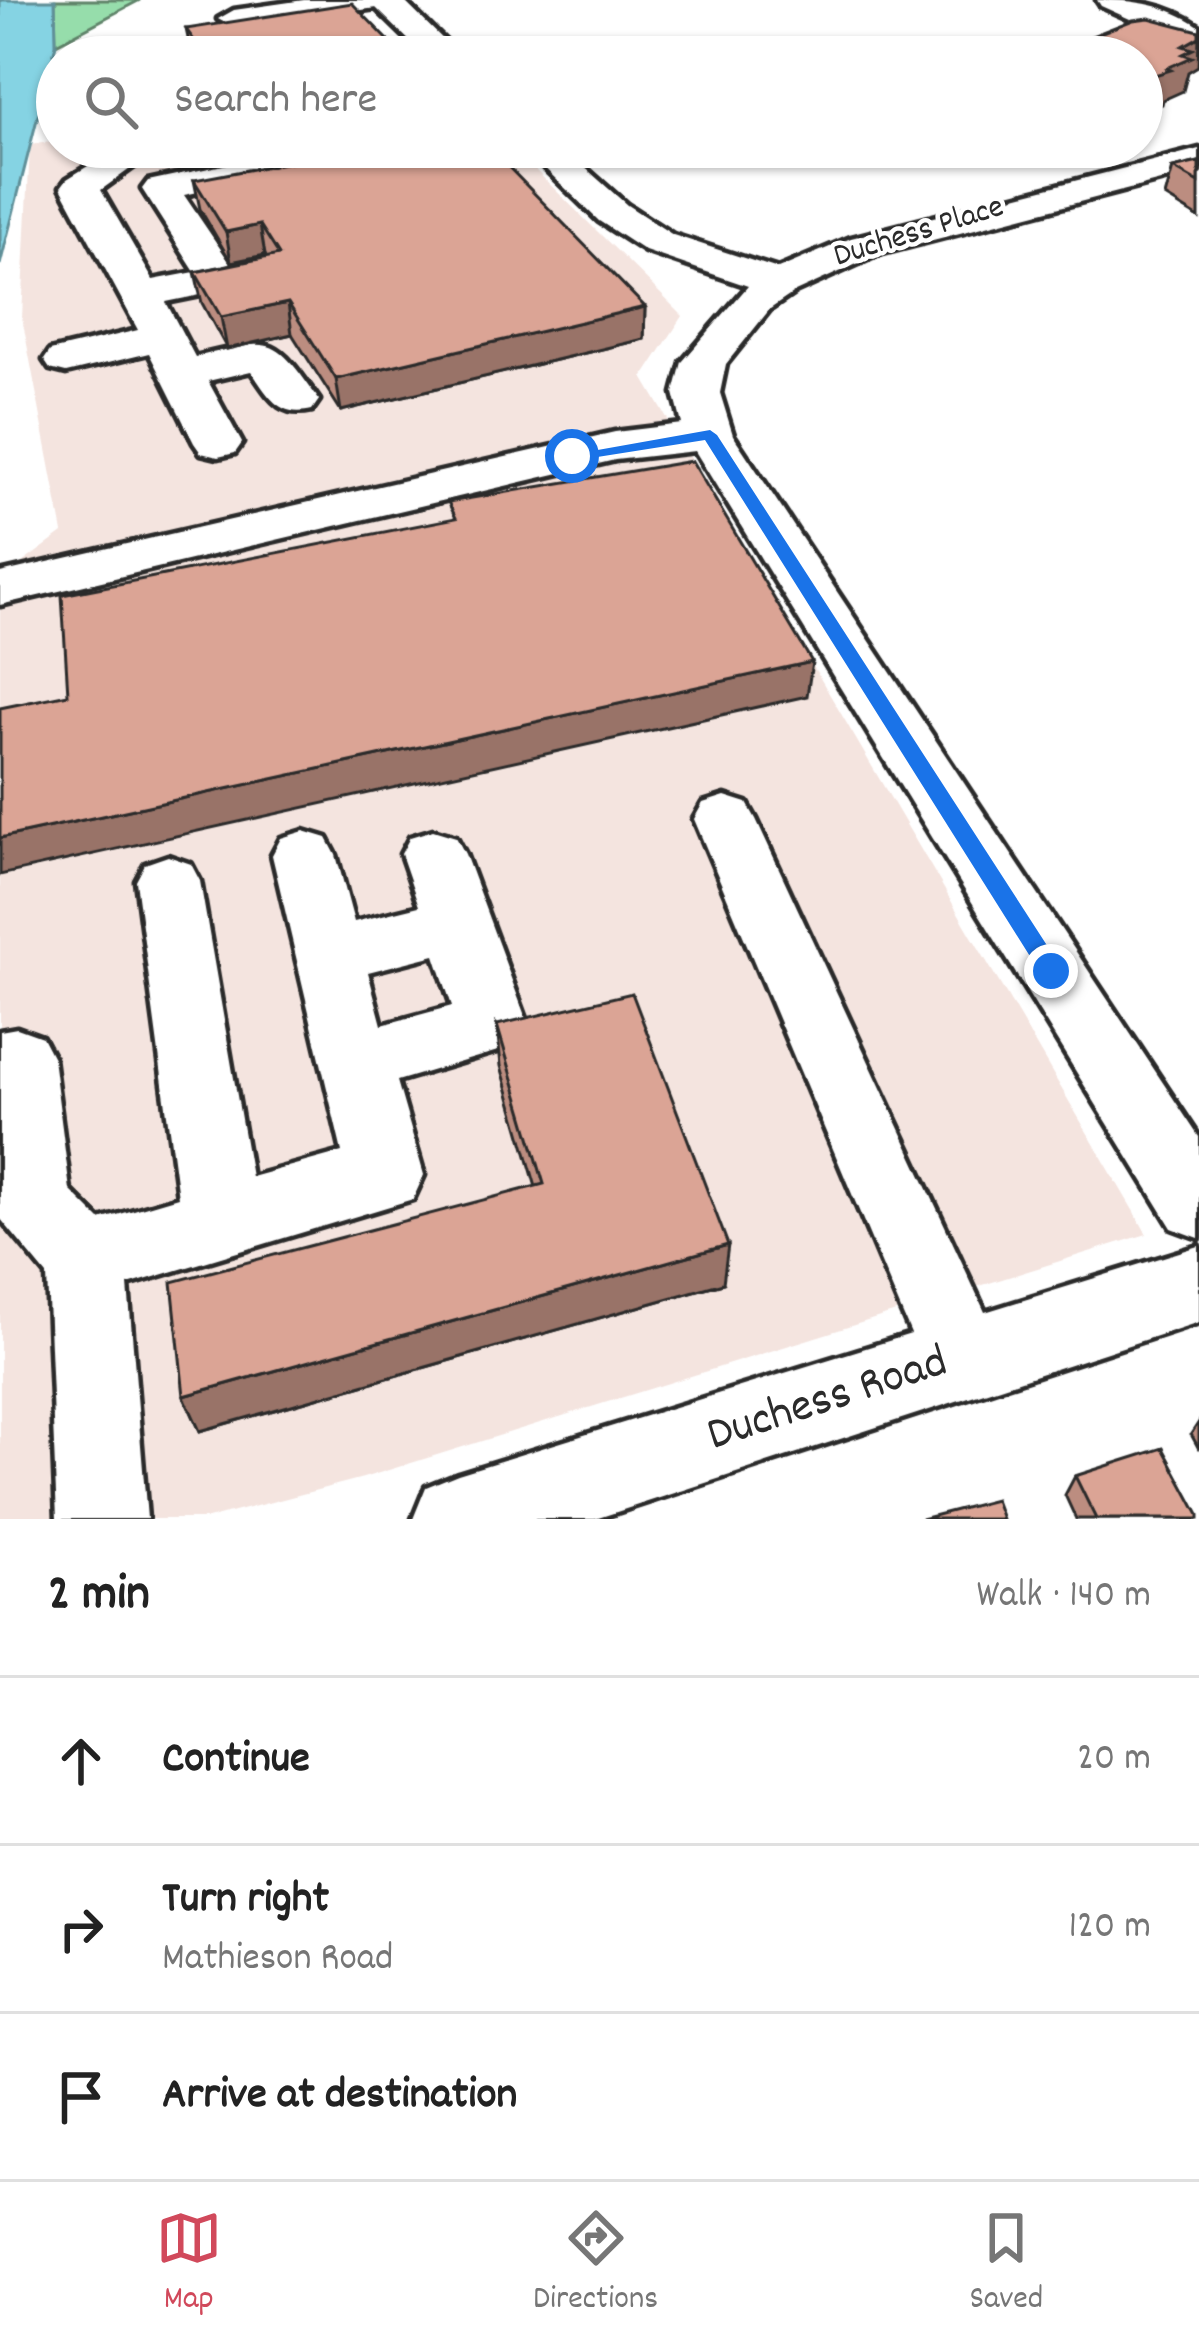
<!DOCTYPE html>
<meta charset="utf-8">
<style>
:root{--surface:#fff;--page:#f6f6f6;--text:#222;--muted:#767676;--line:#e0e0e0;--accent:#d1495b}
body{margin:0;font-family:Dekko,sans-serif;background:var(--page);color:var(--text)}
.stop{position:absolute;width:36px;height:36px;margin:-27px;border:9px solid #1a73e8;border-radius:50%;background:#fff}
.stop.end{background:#1a73e8;border-color:#fff;box-shadow:0 3px 12px #0008}
.list{margin:0;padding:0;list-style:none}
h2{display:flex;justify-content:space-between;align-items:center;height:156px;margin:0;padding:0 48px;font-size:51px}
h2 small{font-size:39px;font-weight:400;color:var(--muted)}
.list li{display:grid;grid-template-columns:78px 1fr auto;gap:36px;align-items:center;box-sizing:border-box;height:168px;padding:0 48px;border-top:3px solid var(--line)}
.list b{display:block;font-size:45px;white-space:nowrap}
.list p{margin:0;font-size:39px;white-space:nowrap;color:var(--muted)}
.list em{font-size:39px;font-style:normal;color:var(--muted)}
.icon{flex:none;width:66px;height:66px;fill:none;stroke:currentColor;stroke-width:2;stroke-linecap:round;stroke-linejoin:round}
.map{position:relative;flex:none;width:1199px;height:1519px;overflow:hidden}
.search{position:absolute;background:var(--surface);box-shadow:0 3px 9px #0004;left:36px;right:36px;top:36px;height:132px;display:flex;align-items:center;gap:30px;box-sizing:border-box;padding:0 42px;border-radius:66px;color:var(--muted);font-size:45px}
.sheet{height:660px;background:var(--surface)}
nav{display:flex;justify-content:space-around;align-items:center;box-sizing:border-box;height:168px;border-top:3px solid var(--line);background:var(--surface);font-size:33px;color:var(--muted)}
nav a{display:grid;justify-items:center;gap:6px}
nav .on{color:var(--accent)}
.map>svg:first-child{display:block}
</style>
<div class="map">
<svg width="1199" height="1519" viewBox="0 0 1199 1519">
<rect width="100%" height="100%" fill="#fff"/>
<filter id="ink" filterUnits="userSpaceOnUse"><feTurbulence type="fractalNoise" baseFrequency=".00833" numOctaves="2"/><feDisplacementMap in="SourceGraphic" scale="24" xChannelSelector="R" yChannelSelector="G"/><feConvolveMatrix kernelMatrix="1 2 1 2 8 2 1 2 1" color-interpolation-filters="sRGB"/></filter>
<g filter="url(#ink)">
<path fill="#f4e4df" d="M57 141V147H512L683 316 643 377 1147 1234 363 1478 207 1519H0V579L63 533 22 318 30 145Z"/>
<path fill="#96ddab" stroke="#60846b" stroke-width="3" d="M55 0H140L56 44Z"/>
<path fill="#85d3e3" stroke="#619099" stroke-width="3" d="M0 0H55L56 44 0 265Z"/>
<g fill="none" stroke-linecap="round" stroke-linejoin="round">
<g stroke="#2b2b2b" stroke-width="9">
<g id="minor">
<path d="M304 0H403L461 57H426L376 8 234 28 218 19 234 10Z"/>
<path d="M1097 0C1134 0 1167 4 1199 26V50L1101 6Z"/>
<path d="M307 147H377L372 155 184 195 241 279 235 288 166 302 195 357C273 339 272 332 319 400L312 410C278 418 269 396 251 371L208 381 242 443 235 453 218 457 201 453 194 443 149 353 66 373 50 369 44 360 50 351 138 330 61 187 67 179 117 148H143L148 156 101 190 153 280 195 272 142 189 148 181Z"/>
<path d="M523 147H562L627 205 673 235 778 269 851 238 1199 149V171L879 254 795 292 770 309 726 364 720 393 733 435 1199 1137V1238L1172 1228 695 451 615 460 0 605V573L615 432 682 424 674 393 682 362 748 286 645 251 599 221Z"/>
<path d="M725 796 747 803 756 819 985 1312 1199 1246V1322L595 1519H413L426 1487 458 1474 911 1334 694 819 703 803Z"/>
<path d="M433 830 456 837 465 854 528 1024 518 1045 397 1081 424 1175 413 1199 128 1285 147 1519H57L47 1275 0 1218V1031L17 1028 42 1037 53 1058 70 1190 100 1220 178 1197 136 881 145 864 168 856 191 864 200 881 251 1177 342 1152 272 855 281 838 304 831 327 838 336 855 354 922 419 906 401 854 410 837ZM435 955 452 1006 382 1025 368 972Z"/>
</g>
</g>
<use href="#minor" fill="#fff" fill-rule="evenodd"/>
</g>
<g fill="#bc8d80" stroke="#2b2b2b" stroke-width="3">
<path d="M186 29 393 45 394 57H192Z"/>
<path d="M1199 162V218L1165 197 1173 168Z"/>
<path d="M194 180 645 307 644 339 341 411 292 334 227 349 202 303 195 272 266 257 265 255 231 262 200 209Z"/>
<path d="M497 1025 723 1283 200 1431 184 1396 536 1187 501 1066Z"/>
<path d="M1199 1422V1449L1191 1434Z"/>
<path d="M1075 1476 1199 1519H1076L1065 1495Z"/>
</g>
<g fill="#997368" stroke="#2b2b2b" stroke-width="3">
<path d="M1199 37 1198 66 1188 72 1183 91 1163 100 1162 104 1142 111V79L1183 46Z"/>
<path d="M393 45 394 57H321Z"/>
<path d="M260 225 265 255 231 262 226 232Z"/>
<path d="M288 303 292 334 227 349 221 317Z"/>
<path d="M645 307 644 339 341 411 336 379Z"/>
<path d="M812 662 807 696 0 875V838Z"/>
<path d="M728 1245 723 1283 200 1431 184 1396Z"/>
</g>
<g fill="#dba495" stroke="#2b2b2b" stroke-width="3">
<path d="M352 3 393 45 321 57H206L186 29Z"/>
<path d="M1149 18 1199 31V37L1183 46 1193 49 1183 54 1192 57 1167 68 1171 70 1142 79V57H1038L1133 20Z"/>
<path d="M369 147H489L645 307 336 379 288 303 221 317 195 272 279 255 260 225 226 232 194 180Z"/>
<path d="M1199 162V183L1173 168Z"/>
<path d="M692 461 812 662 0 838V708L68 694 62 595 456 518 448 502Z"/>
<path d="M632 993 728 1245 184 1396 172 1282 544 1184 497 1025Z"/>
<path d="M1163 1448 1199 1515V1519H1096L1075 1476Z"/>
<path d="M995 1500 1002 1519H921Z"/>
</g>
</g>
<path fill="#1a73e8" d="M710 430 717 435 1059 964V977H1043L705 440 572 461 564 456Z"/>
<g text-anchor="middle" dominant-baseline="central" stroke-width="9" stroke-linejoin="round" paint-order="stroke">
<g font-size="33" fill="#2b2b2b" stroke="#fff">
<text transform="translate(919 233) rotate(-17)">Duchess Place</text>
</g>
<g font-size="48" fill="#2b2b2b" stroke="#fff">
<text transform="translate(828 1401) rotate(-18)">Duchess Road</text>
</g>
</g>
</svg>
<div class="stop" style="left:572px;top:456px"></div>
<div class="stop end" style="left:1051px;top:971px"></div>
<div class="search"><svg class="icon" aria-label="search" viewBox="0 0 24 24"><circle cx="10" cy="10" r="6"/><path d="M15 15l6 6"/></svg>Search here</div>
</div>
<section class="sheet">
<h2>2 min<small>Walk · 140 m</small></h2>
<ul class="list">
<li><svg class="icon" aria-label="ahead" viewBox="0 0 24 24"><path d="M12 20V5M6 11l6-6 6 6"/></svg><div><b>Continue</b></div><em>20 m</em></li>
<li><svg class="icon" aria-label="right" viewBox="0 0 24 24"><path d="M7 20v-9h11M14 6l5 5-5 5"/></svg><div><b>Turn right</b><p>Mathieson Road</p></div><em>120 m</em></li>
<li><svg class="icon" aria-label="arrive" viewBox="0 0 24 24"><path d="M6 21V4h12l-3 4 3 4H6"/></svg><div><b>Arrive at destination</b></div></li>
</ul>
</section>
<nav>
<a class="on"><svg class="icon" aria-label="map" viewBox="0 0 24 24"><path d="M3 6l6-2 6 2 6-2v14l-6 2-6-2-6 2zM9 4v14M15 6v14"/></svg>Map</a>
<a><svg class="icon" aria-label="directions" viewBox="0 0 24 24"><path d="M12 3l9 9-9 9-9-9zM9 14v-3h6M13 9l2 2-2 2"/></svg>Directions</a>
<a><svg class="icon" aria-label="saved" viewBox="0 0 24 24"><path d="M7 4h10v16l-5-4-5 4z"/></svg>Saved</a>
</nav>
